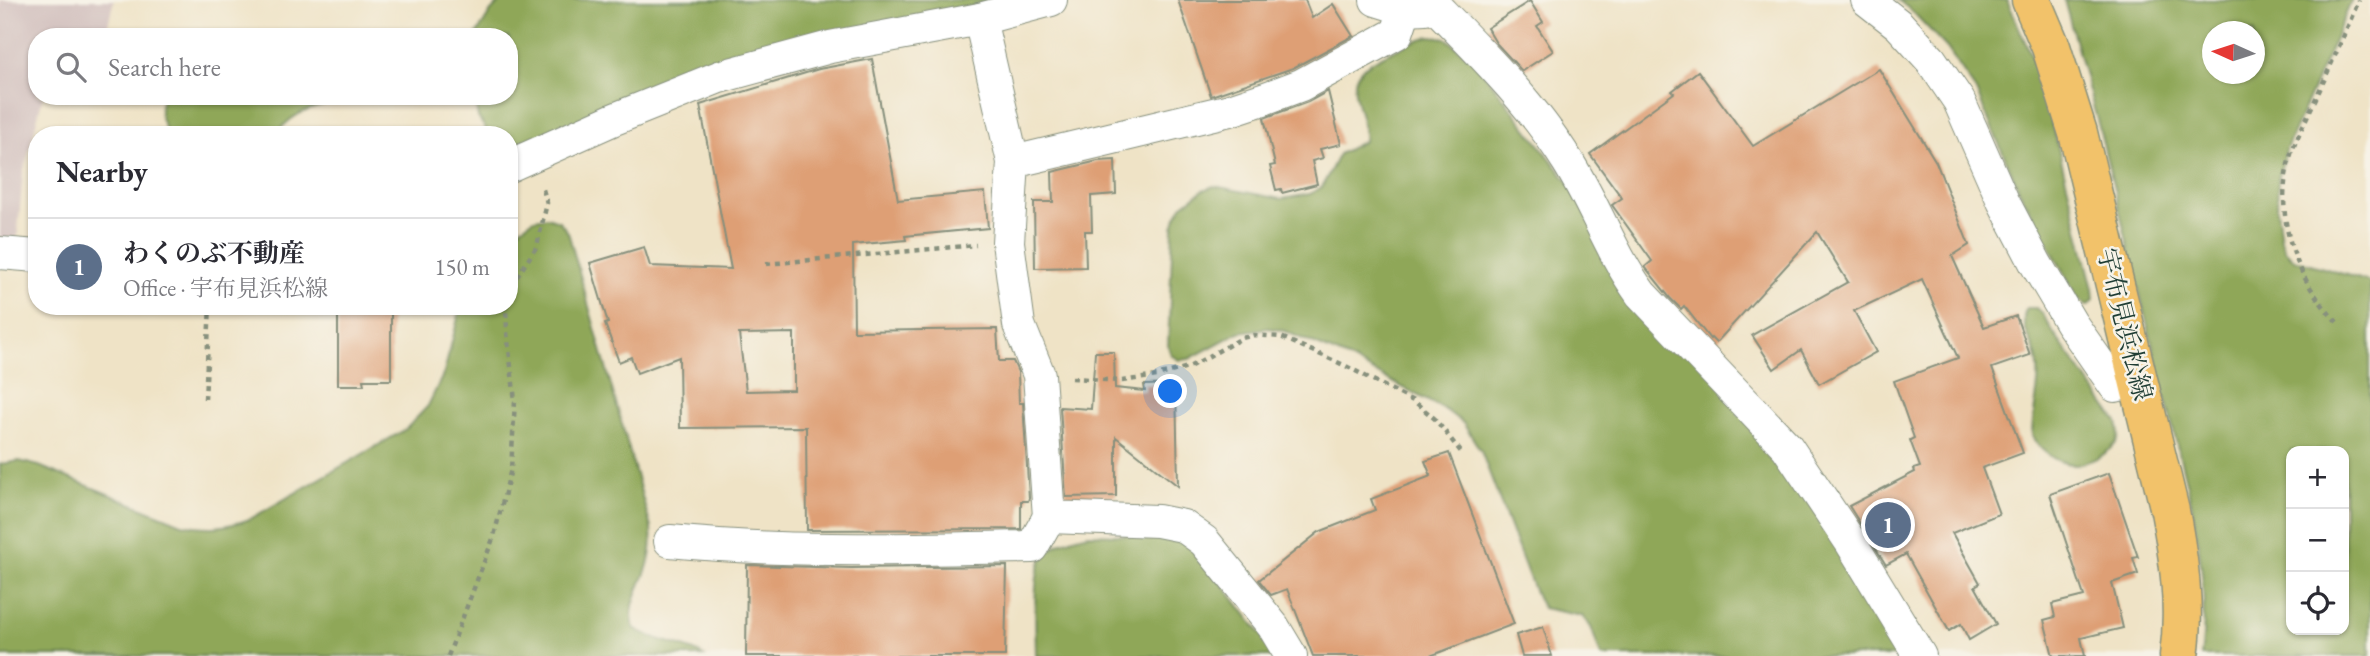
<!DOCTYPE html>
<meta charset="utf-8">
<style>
:root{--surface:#fff;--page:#f7f7f7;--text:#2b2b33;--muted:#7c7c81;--line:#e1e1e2;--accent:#0f766e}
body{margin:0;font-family:"EB Garamond","Noto Serif JP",serif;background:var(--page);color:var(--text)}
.controls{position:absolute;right:21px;bottom:21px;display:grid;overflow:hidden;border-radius:14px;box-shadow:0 2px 5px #0004}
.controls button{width:63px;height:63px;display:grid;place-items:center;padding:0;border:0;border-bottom:2px solid var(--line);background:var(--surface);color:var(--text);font:35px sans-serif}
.compass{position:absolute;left:2202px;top:21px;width:63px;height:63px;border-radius:50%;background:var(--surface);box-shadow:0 2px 5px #0004;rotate:273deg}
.you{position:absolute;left:1171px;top:392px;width:24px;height:24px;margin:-18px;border:5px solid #fff;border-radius:50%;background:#1a73e8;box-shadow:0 0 0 10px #1a73e833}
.badge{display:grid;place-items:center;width:46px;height:46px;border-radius:50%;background:var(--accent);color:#fff;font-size:23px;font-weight:700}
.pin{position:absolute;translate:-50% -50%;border:4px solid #fff;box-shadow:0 2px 7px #0006}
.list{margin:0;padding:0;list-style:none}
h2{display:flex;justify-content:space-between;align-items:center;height:91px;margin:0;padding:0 28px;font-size:30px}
h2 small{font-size:23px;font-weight:400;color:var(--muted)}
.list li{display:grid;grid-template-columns:46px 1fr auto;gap:21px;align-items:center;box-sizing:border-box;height:98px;padding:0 28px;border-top:2px solid var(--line)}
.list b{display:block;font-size:26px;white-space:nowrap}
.list p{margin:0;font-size:23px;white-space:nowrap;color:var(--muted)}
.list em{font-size:23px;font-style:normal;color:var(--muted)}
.icon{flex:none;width:38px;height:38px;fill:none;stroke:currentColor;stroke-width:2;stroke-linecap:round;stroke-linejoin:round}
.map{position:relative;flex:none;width:2370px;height:656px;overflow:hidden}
.search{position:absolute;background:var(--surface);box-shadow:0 2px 5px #0004;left:28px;top:28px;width:490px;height:77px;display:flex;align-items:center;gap:18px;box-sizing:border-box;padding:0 24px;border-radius:28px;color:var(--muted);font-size:26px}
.panel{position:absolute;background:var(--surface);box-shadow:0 2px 5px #0004;left:28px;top:126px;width:490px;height:189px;border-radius:28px}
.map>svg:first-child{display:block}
</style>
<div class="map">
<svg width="2370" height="656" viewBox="0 0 2370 656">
<rect width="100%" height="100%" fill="#f7f3e8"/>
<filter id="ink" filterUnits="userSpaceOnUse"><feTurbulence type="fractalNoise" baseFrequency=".0143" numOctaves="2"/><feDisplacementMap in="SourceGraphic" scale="14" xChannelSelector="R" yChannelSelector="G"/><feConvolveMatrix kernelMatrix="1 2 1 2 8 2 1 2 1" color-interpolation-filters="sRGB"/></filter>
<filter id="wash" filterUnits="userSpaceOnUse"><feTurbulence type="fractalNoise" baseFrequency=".00686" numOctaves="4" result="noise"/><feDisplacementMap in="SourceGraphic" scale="28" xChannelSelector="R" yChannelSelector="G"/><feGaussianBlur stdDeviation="1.57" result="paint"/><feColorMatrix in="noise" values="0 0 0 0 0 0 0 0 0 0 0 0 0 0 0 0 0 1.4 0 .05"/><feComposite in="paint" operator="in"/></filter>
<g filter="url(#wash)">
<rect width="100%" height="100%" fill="#efe3c6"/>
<path fill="#d1bfbd" d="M0 0H114L105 37H37V96H43L23 174 17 240 0 239Z"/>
<g fill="#8fa759" stroke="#577246" stroke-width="2" fill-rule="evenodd">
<path d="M503 0H993L527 142 509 143V135L489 134 478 117 474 96H509V37H475L491 11Z"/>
<path d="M1898 0H2007L2031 55 2056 139 2093 289 2094 300 2087 306 2078 299 2020 192 1976 91 1947 48 1912 11Z"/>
<path d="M2064 0H2352L2286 149 2278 179 2277 210 2281 240 2285 250 2294 259 2370 282V656H2201C2208 606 2201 555 2192 506L2099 127ZM2212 32H2254V74H2212ZM2344 451V630H2291V451Z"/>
<path d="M1430 36 1446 38 1476 63 1779 453 1908 656H1601L1591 627 1582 616 1543 608 1537 598 1481 451 1463 423 1447 411 1350 359 1282 330 1268 328 1239 332 1189 359 1179 360 1171 355 1168 346 1173 228 1176 217 1182 206 1203 190 1214 186 1281 199 1310 194 1322 187 1339 154 1364 141C1366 125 1357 108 1355 92 1354 84 1355 77 1360 71 1370 59 1415 40 1430 36Z"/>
<path d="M163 96H342C331 105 319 106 306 111 293 115 284 124 275 135H169C161 122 157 110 163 96Z"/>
<path d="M547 217 559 221 568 232 651 528C652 543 652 554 647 568 640 589 627 606 634 628 656 642 682 643 704 656H0V464L19 461 39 466 182 524C209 529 224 528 250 519L406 429 428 406 444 373 461 306H509V236L534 219Z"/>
<path d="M2027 308H2036L2042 313 2054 334 2117 422C2118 428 2120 433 2118 439 2113 453 2086 465 2072 464 2056 463 2039 450 2032 436 2032 411 2042 384 2037 359 2034 343 2017 323 2027 308Z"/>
<path d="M1089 534 1178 537 1196 550 1278 656H1036C1036 634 1032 576 1042 559 1052 543 1072 538 1089 534Z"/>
</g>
<g id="blocks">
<g fill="#de9f75" fill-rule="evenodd">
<path d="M1178 0H1305L1312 18 1333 4 1353 36 1293 68 1211 96Z"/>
<path d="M1530 1 1543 22 1537 26 1553 51 1522 71 1496 43 1487 28Z"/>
<path d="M872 59 898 200 985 192 988 228 905 236 906 240 853 245 854 331 997 329 999 361H1013L1018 372 1019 403H1023L1029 498 1028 501H1021V529L807 530 806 427 680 428 679 357 637 373 631 357 619 362 605 324 608 323 590 263 644 247 650 266 731 269 700 105 819 69ZM794 333V390L746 391 739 334Z"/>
<path d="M1879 69 1936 162 1969 245 1952 256 1984 327 2016 316 2030 355 1992 368 2023 453 1982 468 1999 514 1952 533 1980 583 1975 586 1996 624 1969 640 1961 624 1949 631 1906 554 1886 565 1849 506 1915 472 1914 469 1920 467 1910 440 1914 438 1894 381 1958 358 1922 279 1854 311 1876 352 1819 384 1801 350 1774 369 1752 335 1848 282 1817 232 1716 343 1711 338 1710 339 1684 306 1681 309 1670 298 1645 267 1652 261 1612 205 1622 198 1590 154 1674 93 1672 91 1698 71 1753 146Z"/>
<path d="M1328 91 1341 144 1320 149 1323 158 1312 161 1317 184 1282 193 1281 189 1276 190 1270 166 1275 165 1264 118 1308 102Z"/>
<path d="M1115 160 1116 194 1091 196 1092 231H1085L1086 267 1035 268 1034 202H1053L1052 172 1098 161Z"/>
<path d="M338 306H391V380H363L364 385H338Z"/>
<path d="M1095 352H1114L1115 388 1145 391 1144 385 1176 384 1178 486 1116 437V496L1066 497 1060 407 1091 409Z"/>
<path d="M1449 453 1514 624 1430 656H1313L1287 589 1271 595 1259 580 1319 532 1375 510 1371 499 1431 476 1425 461Z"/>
<path d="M2109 473 2138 557 2133 558 2138 574 2112 583 2123 628 2081 638 2085 656H2053L2044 620 2055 617 2052 604 2084 596 2050 494Z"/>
<path d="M747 565 851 568 1007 566 1005 656H746Z"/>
<path d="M1543 627 1552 656H1522L1516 635Z"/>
</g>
</g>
</g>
<g filter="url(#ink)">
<use href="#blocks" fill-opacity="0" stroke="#87907d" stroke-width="2"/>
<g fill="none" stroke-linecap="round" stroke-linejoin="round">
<g stroke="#87907d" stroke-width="34">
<g id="minor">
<path d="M1376 0 1405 9 1425 8"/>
<path d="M1867 0 1899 25 1931 60 1959 101 2003 201 2036 264 2071 323 2115 386 2139 380"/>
<path d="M1437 8C1483 55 1533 105 1568 162 1595 205 1611 253 1641 294L1787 447 1850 541 1920 656"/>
<path d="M980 19 1013 162 1008 242 1019 325 1039 375 1049 517 1158 521 1183 526 1204 541 1273 626 1291 656"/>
<path d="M1013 162 1230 110 1266 98 1301 85 1397 33 1405 9"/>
<path d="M509 166 612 120 719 77 830 47 980 19 1051 0"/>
<path d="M0 253 37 256"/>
<path d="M670 541C791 553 911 549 1032 547L1049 517"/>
</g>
</g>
<g stroke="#87907d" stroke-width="41">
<path id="major" d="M2031 0 2051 47 2078 133 2170 511C2179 559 2186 607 2179 656"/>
</g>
<g stroke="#87907d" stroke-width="4.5" stroke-dasharray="5 5" stroke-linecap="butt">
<path d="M766 264 976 245"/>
<path d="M509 295 513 283 537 246 547 203 542 186"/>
<path d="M2337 322C2294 277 2271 213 2292 151 2299 133 2308 115 2316 98 2331 65 2345 33 2359 0"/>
<path d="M1072 378 1122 381 1157 376 1191 366 1242 338 1254 335 1281 337 1346 366 1415 402 1435 419 1461 452"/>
<path d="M205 399 210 306"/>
<path d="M448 656 494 536 511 469 515 401 507 332 506 306"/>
</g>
<use href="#minor" stroke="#fff" stroke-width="32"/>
<use href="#major" stroke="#f2c26a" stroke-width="38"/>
</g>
</g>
<g text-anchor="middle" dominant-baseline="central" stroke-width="5" stroke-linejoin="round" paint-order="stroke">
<g font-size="26" fill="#1f3d34" stroke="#f7f3e8">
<text transform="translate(2125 324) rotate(76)">宇布見浜松線</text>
</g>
</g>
</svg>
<div class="controls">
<button>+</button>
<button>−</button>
<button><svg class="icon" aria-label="locate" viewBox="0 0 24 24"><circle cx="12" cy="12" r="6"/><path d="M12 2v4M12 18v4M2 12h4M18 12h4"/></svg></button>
</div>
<svg class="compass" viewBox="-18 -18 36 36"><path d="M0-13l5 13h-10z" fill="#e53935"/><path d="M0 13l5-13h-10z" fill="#7c7c81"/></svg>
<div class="you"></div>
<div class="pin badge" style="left:1888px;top:525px;background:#5c6f8a">1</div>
<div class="search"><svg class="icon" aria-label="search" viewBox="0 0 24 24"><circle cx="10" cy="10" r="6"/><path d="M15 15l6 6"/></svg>Search here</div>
<section class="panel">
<h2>Nearby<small></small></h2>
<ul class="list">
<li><span class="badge" style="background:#5c6f8a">1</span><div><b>わくのぶ不動産</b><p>Office · 宇布見浜松線</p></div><em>150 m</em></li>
</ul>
</section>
</div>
